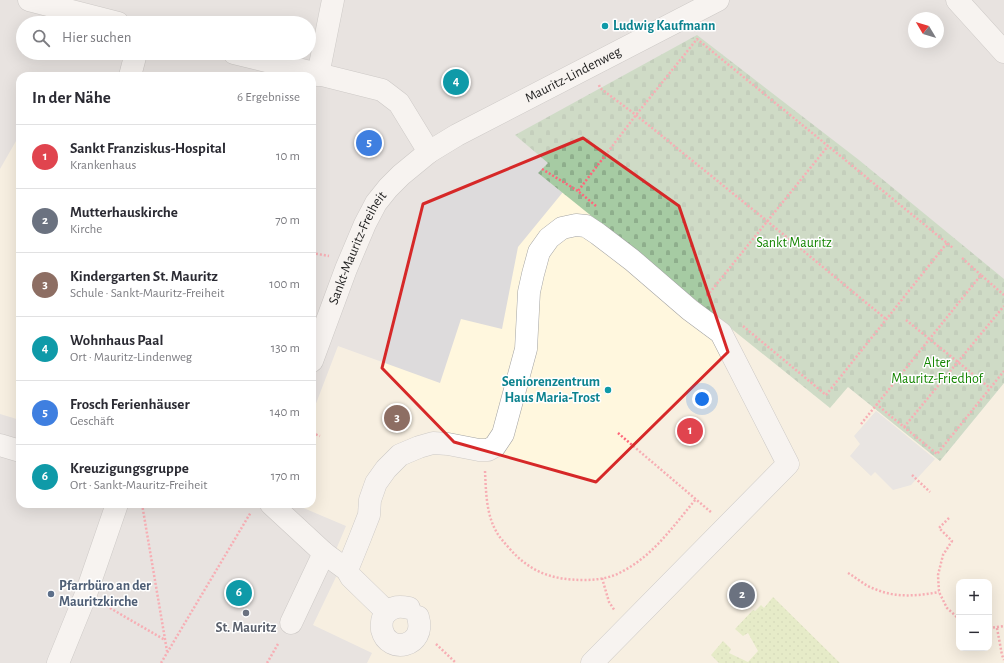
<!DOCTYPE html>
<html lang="de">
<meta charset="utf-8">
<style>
:root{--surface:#fff;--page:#f7f7f7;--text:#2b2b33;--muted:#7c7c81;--line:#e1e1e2;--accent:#b45309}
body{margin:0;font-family:"Alegreya Sans",sans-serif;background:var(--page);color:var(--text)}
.controls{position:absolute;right:12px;bottom:12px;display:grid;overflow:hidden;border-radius:8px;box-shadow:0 4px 16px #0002}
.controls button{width:36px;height:36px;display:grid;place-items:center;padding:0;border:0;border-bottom:1px solid var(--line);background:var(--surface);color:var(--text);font:20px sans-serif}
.compass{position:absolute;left:908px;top:12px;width:36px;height:36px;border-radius:50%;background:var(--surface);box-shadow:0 4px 16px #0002;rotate:308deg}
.you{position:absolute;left:702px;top:399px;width:14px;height:14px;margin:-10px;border:3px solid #fff;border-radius:50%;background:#1a73e8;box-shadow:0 0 0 6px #1a73e833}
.badge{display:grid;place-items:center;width:26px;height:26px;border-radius:50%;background:var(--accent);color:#fff;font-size:13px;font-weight:700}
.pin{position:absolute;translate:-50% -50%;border:2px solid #fff;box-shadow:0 1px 4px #0006}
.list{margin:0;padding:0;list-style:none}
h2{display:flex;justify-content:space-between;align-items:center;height:52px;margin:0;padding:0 16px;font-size:17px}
h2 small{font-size:13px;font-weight:400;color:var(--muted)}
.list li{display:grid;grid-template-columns:26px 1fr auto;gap:12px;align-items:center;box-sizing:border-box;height:64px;padding:0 16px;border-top:1px solid var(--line)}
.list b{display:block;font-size:15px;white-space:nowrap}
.list p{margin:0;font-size:13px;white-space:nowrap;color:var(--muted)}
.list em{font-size:13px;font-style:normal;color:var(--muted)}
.icon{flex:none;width:22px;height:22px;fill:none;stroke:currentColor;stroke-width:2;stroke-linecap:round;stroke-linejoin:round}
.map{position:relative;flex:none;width:1004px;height:663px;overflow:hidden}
.search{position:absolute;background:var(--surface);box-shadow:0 4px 16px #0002;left:16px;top:16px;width:300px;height:44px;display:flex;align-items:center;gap:10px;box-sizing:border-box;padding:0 14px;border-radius:22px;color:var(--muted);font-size:15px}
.panel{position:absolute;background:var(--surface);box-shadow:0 4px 16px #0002;left:16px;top:72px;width:300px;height:436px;border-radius:12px}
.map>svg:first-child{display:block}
</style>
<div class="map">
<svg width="1004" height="663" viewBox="0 0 1004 663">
<defs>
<pattern id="cemetery-stones" width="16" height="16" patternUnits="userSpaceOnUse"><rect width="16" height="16" fill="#a6cba3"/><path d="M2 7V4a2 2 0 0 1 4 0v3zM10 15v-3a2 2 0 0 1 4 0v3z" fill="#8eae8c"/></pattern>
<pattern id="garden-dots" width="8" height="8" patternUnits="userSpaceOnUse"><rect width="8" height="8" fill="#daeea6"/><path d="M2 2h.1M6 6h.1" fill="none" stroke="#bbcc8e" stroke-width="1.8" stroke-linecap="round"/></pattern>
</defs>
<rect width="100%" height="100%" fill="#f0e9e4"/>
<path fill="#dddbdc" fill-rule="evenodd" d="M0 0H1004V663H0ZM914 18H938V42H914ZM23 23H309V53H23ZM20 76H312V504H20ZM959 582H989V648H959Z"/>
<g fill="#fff7de" fill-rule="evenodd">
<path d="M20 134V420L0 414V169Z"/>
<path d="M563 192 830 407 847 386 940 461 1004 383V663H367L372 653 313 625 346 556 335 552 346 526 294 504H312V414L338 346 440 383 461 319 502 329 518 247ZM959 582H989V648H959Z"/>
</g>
<path fill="url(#cemetery-stones)" d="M697 35 859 160 1004 279V383L940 461 848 387 830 408 538 173 548 163 515 135Z"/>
<path fill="url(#garden-dots)" d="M773 597 840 663H719L711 655 723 641 731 649 729 653 748 662 758 651 748 633 743 636 735 629 753 610 755 611 761 605 764 608Z"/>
<path fill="#dfdfdf" d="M876 411 935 459 911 485 893 490 875 472 871 476 850 456 860 444 854 436Z"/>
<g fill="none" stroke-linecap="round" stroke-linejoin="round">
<g stroke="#a3a3a3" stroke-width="23">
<g id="minor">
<path d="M29 0 118 23"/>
<path d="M957 0 1004 52"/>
<path d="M234 53 382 90 399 103 429 152"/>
<path d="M318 75 333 0"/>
<path d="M130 76 136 53"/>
<path id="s1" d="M312 361 346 269 365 224 376 203 388 188 401 175 429 152 457 135 718 0"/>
<path d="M0 445 20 451"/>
<path d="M271 504 324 553 347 570 351 577 387 612"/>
<path d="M347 570 360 538 369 515 370 500 376 483 386 469 400 455 419 447 433 443 448 444 479 450H488L495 446 503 434 526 349 529 292 533 274 539 252 549 238 562 228 576 225 586 226 598 234 632 260 690 310 721 333 788 464 592 663"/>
<path d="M409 608C400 606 393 606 386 613 382 617 381 624 382 630 388 655 427 647 418 617"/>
<path d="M291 623 324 553"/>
<path d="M58 663 86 594 117 504"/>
</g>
</g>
<g stroke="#ff667a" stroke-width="2.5" stroke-dasharray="2 2" stroke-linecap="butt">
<path d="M599 85 600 88 636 115 767 221 886 319"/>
<path d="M542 169 578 191"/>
<path d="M596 206 578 191 636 115 697 39 953 248"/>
<path d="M312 253 329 256"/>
<path d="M962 258 981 275"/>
<path d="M707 296 828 146"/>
<path d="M906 320 990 388"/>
<path d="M743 326 826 395 947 243"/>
<path d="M876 404 937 454 1004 371"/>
<path d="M861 424 981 275 1004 295"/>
<path d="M904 427 1004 306"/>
<path d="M312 433 320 436"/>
<path d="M618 433 712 513"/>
<path d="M485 471C486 491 486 513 496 531 499 537 504 542 509 548 530 572 552 580 584 580 598 580 611 578 623 571 654 555 674 525 696 499"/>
<path d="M912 475 930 492"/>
<path d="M142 504 167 651"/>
<path d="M949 518 939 528 952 541 943 555 938 575 939 592 947 608 959 619"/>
<path d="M848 573C857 578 865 586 875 589 895 598 918 596 939 592"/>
<path d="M602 578 609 602 615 611"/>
<path d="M103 604 165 640"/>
<path d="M989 628 1004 626"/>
<path d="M997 628 1002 655 1004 660"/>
<path d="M436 644 456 663"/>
<path d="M161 663 251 512"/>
<path d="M267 663 278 644"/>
</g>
<use href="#minor" stroke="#fff" stroke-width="22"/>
</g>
<path d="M0 0H1004V663H0ZM583 138 679 206 728 352 596 482 454 442 382 368 423 204Z" fill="#f0e9e4" fill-opacity=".55" fill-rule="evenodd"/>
<path fill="none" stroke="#d62828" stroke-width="3" stroke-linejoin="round" d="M583 138 679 206 728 352 596 482 454 442 382 368 423 204Z"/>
<g fill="#0f9aa8" stroke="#fff" stroke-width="1.5">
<circle cx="605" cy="26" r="4"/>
<circle cx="608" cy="390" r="4"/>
</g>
<circle fill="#5c6f8a" stroke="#fff" stroke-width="1.5" cx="51" cy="594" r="4"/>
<circle fill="#6b7280" stroke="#fff" stroke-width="1.5" cx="246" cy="613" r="4"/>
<g text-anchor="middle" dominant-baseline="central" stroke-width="3" stroke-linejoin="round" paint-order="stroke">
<g font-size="14" font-weight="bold" fill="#0d838f" stroke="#fff" text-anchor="start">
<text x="613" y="26">Ludwig Kaufmann</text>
<text x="600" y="382" text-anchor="end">Seniorenzentrum<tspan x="600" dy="16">Haus Maria-Trost</tspan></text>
</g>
<g font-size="14" fill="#1f1f1f" stroke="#fff">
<text stroke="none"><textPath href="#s1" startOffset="408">Mauritz-Lindenweg</textPath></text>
<text stroke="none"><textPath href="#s1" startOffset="122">Sankt-Mauritz-Freiheit</textPath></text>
</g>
<g font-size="14" fill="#168603" stroke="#fff">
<text x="794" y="243">Sankt Mauritz</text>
<text x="937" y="363">Alter<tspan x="937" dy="16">Mauritz-Friedhof</tspan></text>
</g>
<g font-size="14" font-weight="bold" fill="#4e5e75" stroke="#fff" text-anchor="start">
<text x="59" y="586">Pfarrbüro an der<tspan x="59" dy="16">Mauritzkirche</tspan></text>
</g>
<g font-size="14" font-weight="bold" fill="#5b616d" stroke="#fff">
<text x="246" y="628">St. Mauritz</text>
</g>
</g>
</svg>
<div class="controls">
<button>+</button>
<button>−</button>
</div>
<svg class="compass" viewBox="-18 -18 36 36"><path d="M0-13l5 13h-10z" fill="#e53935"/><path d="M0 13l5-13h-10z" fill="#7c7c81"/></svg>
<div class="you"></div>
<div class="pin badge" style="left:690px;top:431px;background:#e0444e">1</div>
<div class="pin badge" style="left:742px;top:595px;background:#6b7280">2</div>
<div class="pin badge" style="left:397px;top:418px;background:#8d6e63">3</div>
<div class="pin badge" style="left:456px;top:82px;background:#0f9aa8">4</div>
<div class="pin badge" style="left:369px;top:143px;background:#3f7fe0">5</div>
<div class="pin badge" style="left:239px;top:593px;background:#0f9aa8">6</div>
<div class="search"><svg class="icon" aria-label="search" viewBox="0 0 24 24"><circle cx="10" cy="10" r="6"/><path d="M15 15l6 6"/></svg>Hier suchen</div>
<section class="panel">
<h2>In der Nähe<small>6 Ergebnisse</small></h2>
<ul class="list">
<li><span class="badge" style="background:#e0444e">1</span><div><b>Sankt Franziskus-Hospital</b><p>Krankenhaus</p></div><em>10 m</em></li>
<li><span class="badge" style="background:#6b7280">2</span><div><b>Mutterhauskirche</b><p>Kirche</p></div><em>70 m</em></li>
<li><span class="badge" style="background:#8d6e63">3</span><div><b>Kindergarten St. Mauritz</b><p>Schule · Sankt-Mauritz-Freiheit</p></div><em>100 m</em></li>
<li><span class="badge" style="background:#0f9aa8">4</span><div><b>Wohnhaus Paal</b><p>Ort · Mauritz-Lindenweg</p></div><em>130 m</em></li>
<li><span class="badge" style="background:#3f7fe0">5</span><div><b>Frosch Ferienhäuser</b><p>Geschäft</p></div><em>140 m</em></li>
<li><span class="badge" style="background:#0f9aa8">6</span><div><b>Kreuzigungsgruppe</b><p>Ort · Sankt-Mauritz-Freiheit</p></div><em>170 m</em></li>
</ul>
</section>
</div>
